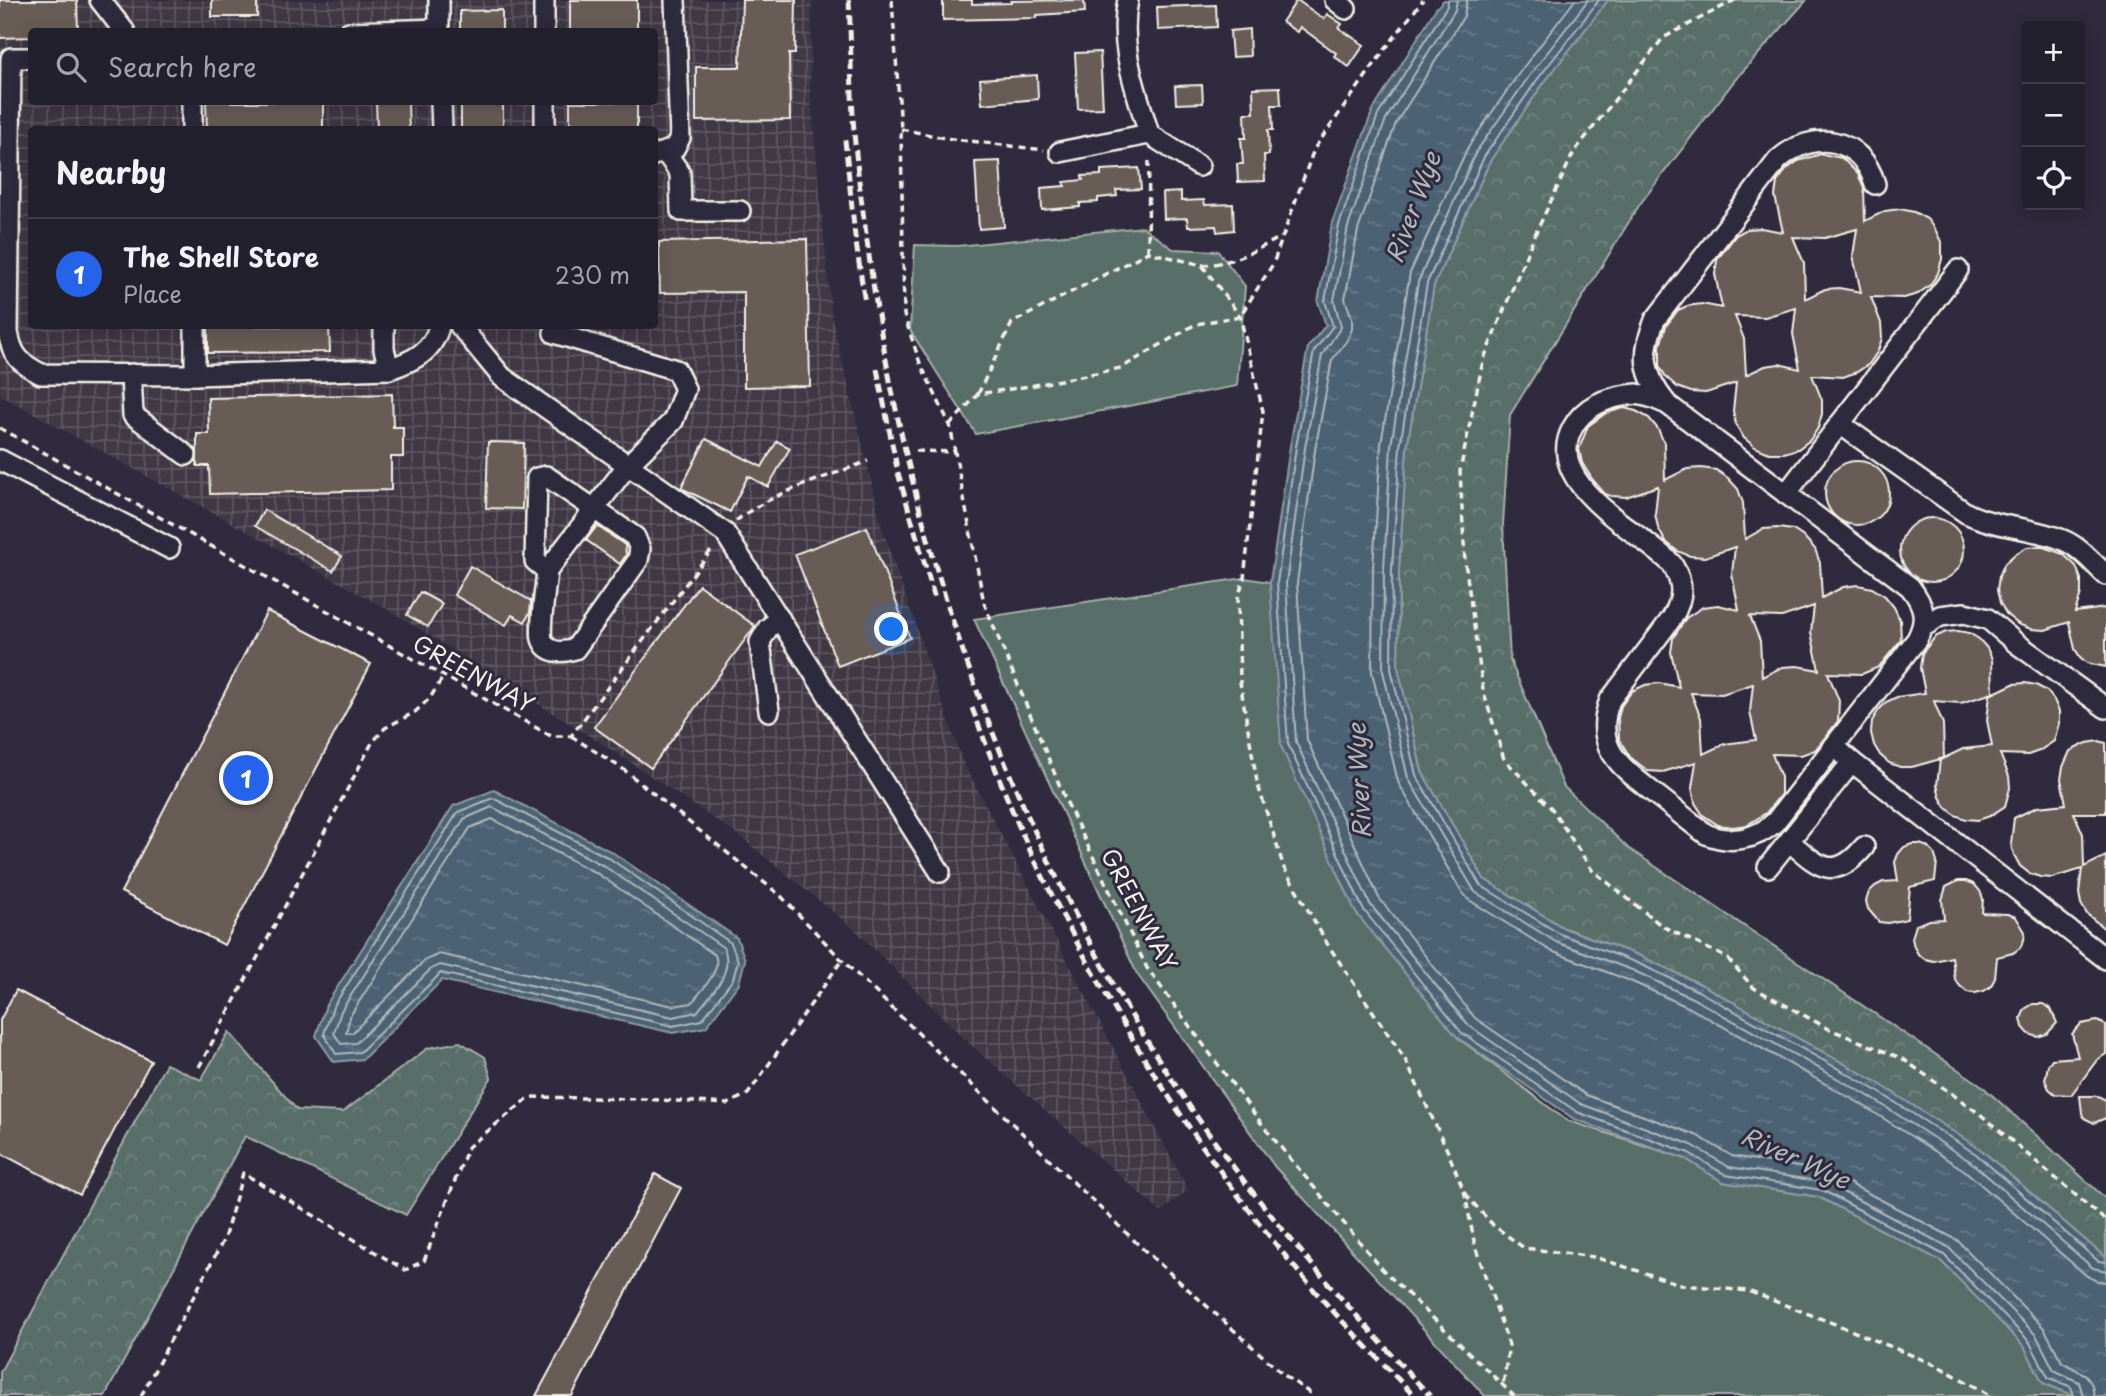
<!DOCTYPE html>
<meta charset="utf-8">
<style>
:root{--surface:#23202e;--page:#2f2d3a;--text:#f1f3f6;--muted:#a3a3aa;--line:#403e4a;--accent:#2563eb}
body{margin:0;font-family:"Playpen Sans",sans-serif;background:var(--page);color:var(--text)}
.controls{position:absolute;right:21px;top:21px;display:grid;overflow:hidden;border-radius:7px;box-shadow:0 4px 18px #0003}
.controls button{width:63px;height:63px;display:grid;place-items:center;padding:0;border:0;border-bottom:2px solid var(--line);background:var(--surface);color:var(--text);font:35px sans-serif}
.you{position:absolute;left:892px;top:630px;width:24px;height:24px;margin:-18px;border:5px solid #fff;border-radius:50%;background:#1a73e8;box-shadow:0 0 0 10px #1a73e833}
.badge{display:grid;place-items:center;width:46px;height:46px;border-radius:50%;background:var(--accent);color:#fff;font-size:23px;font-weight:700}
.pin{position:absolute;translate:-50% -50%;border:4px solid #fff;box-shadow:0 2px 7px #0006}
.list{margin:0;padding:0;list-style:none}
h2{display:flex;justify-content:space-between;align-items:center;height:91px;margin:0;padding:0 28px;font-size:30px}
h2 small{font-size:23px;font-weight:400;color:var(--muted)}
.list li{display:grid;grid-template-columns:46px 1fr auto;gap:21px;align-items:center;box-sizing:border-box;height:112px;padding:0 28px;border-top:2px solid var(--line)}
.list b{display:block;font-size:26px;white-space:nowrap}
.list p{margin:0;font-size:23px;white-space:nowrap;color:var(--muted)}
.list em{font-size:23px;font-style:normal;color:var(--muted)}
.icon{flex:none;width:38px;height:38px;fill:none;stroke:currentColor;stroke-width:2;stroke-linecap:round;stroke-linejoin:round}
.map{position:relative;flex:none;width:2106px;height:1396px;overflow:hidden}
.search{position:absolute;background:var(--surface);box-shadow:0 4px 18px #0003;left:28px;top:28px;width:630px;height:77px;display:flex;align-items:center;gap:18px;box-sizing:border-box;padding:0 24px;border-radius:7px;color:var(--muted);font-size:26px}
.panel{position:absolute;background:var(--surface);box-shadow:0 4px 18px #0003;left:28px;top:126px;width:630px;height:203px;border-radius:7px}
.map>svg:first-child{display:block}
</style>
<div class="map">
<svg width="2106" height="1396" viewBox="0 0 2106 1396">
<defs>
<pattern id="industrial-grid" width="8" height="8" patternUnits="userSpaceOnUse" patternTransform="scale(1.75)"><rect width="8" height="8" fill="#403945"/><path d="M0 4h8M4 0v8" fill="none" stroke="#5c5660"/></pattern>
<pattern id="forest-crowns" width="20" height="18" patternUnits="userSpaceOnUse" patternTransform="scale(1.75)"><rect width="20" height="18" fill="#596e68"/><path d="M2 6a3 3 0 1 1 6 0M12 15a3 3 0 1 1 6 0" fill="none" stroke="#71837e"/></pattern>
<pattern id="water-ripples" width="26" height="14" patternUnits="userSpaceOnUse" patternTransform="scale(1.75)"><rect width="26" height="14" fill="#4b6275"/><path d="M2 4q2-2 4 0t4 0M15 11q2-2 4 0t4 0" fill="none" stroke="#667989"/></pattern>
</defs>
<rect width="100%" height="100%" fill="#2f2a3d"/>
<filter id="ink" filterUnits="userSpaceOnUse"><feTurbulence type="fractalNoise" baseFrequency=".0143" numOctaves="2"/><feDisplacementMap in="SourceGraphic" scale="14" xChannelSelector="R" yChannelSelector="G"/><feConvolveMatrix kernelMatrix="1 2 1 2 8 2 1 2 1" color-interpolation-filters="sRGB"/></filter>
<g filter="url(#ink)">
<path fill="url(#industrial-grid)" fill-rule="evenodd" d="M77 0H212L213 17H256L257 0H812L810 89 832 318 883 531 962 760 1188 1190 1161 1212 972 1046 852 927 738 835 618 754 394 613 0 395V38L31 37 32 102H654V32L78 31ZM32 130H654V326H32ZM807 239 660 292V242ZM403 427V457H391V489L210 494 209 466H197V434ZM866 527 910 638 839 666 795 555ZM755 626 651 768 595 727Z"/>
<g fill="#596e68" stroke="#a6b0a8" stroke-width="2">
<path d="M1143 227 1173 249 1218 251 1245 286 1237 386 976 434 910 330 915 245 957 246Z"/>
<path d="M1244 578 1270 582 1276 652 1457 1037 1566 1120 1686 1159 1723 1182 1819 1197 1941 1261 2024 1346 2043 1383 2075 1396H1485L1275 1167 1137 974 974 619Z"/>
</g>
<g fill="url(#forest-crowns)" stroke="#a6b0a8" stroke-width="2">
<path d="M1608 0 1806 1 1735 80 1640 204 1510 415 1503 524 1510 660 1564 787 1628 848 1981 1085 2106 1199V1258L1980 1149 1875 1081 1702 985 1638 955 1564 928 1484 879 1422 772 1398 668 1399 569 1407 447 1434 285 1490 161 1543 84Z"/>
<path d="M229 1032 297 1110 343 1112 428 1048 460 1042 485 1057 491 1078 406 1215 245 1136 105 1396H0V1372L166 1064 201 1080Z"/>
</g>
<g fill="url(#water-ripples)" stroke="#8f9ba3" stroke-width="2">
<path d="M1444 0H1608L1543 84 1490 161 1434 285 1407 447 1399 569 1398 668 1422 772 1484 879 1564 928 1638 955 1702 985 1875 1081 1980 1149 2106 1258V1396H2075L2043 1383 2024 1346 1941 1261 1819 1197 1723 1182 1686 1159 1574 1119 1457 1037 1356 913 1281 746 1270 582 1290 446 1308 347 1326 325 1318 302 1332 223 1372 112 1436 8Z"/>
<path d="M494 790 612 852 737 938 745 960 739 983 706 1027 673 1033 442 980 363 1059 334 1062 316 1036 326 1005 453 806Z"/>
</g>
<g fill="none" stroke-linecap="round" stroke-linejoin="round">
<g stroke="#b0b8ba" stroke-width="2">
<path d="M1448 0 1447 6 1378 115 1339 225 1325 301 1333 326 1314 351 1296 447 1277 583 1288 744 1363 909 1461 1032 1577 1112 1689 1153 1726 1175 1822 1190 1944 1255 2029 1341 2048 1377 2071 1387 2074 1396"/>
<path d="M1457 0 1455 10 1386 119 1348 227 1334 300 1341 327 1322 355 1305 448 1286 583 1296 742 1370 904 1468 1025 1581 1104 1692 1145 1729 1167 1824 1182 1948 1247 2036 1335 2054 1370 2079 1382 2083 1396"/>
<path d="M1467 0 1464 16 1396 123 1358 230 1345 299 1352 318V329L1348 339 1332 360 1315 450 1297 583 1307 740 1379 898 1475 1018 1586 1095 1696 1135 1732 1156 1828 1172 1957 1240 2044 1328 2062 1362 2086 1375 2092 1385 2094 1396"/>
<path d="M1575 0 1522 69 1468 147 1410 273 1381 444 1373 568 1372 672 1398 782 1461 891 1469 900 1551 951 1628 980 1690 1008 1861 1104 1964 1170 2087 1276 2097 1281 2106 1282"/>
<path d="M1588 0 1530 75 1476 152 1418 282 1391 446 1384 569 1383 671 1408 778 1475 892 1556 942 1632 970 1694 999 1867 1095 1971 1162 2093 1268 2106 1271"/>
<path d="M1599 0 1537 80 1484 157 1427 283 1400 446 1392 569 1391 669 1416 775 1480 885 1560 934 1635 962 1698 991 1871 1087 1976 1154 2098 1261 2106 1262"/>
<path d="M493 798 609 858 731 943 738 961 733 979 702 1020 673 1026 441 973 360 1052 336 1054 324 1034 333 1007 458 812Z"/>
<path d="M492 807 604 866 724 948C734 973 712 993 697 1012L673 1017 440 965 431 969 356 1043 341 1044 334 1033 341 1011 464 819Z"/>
<path d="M492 819 598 874 715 955C722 971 701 990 692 1003L673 1006 439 954 424 961 352 1033H346L350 1016 470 828Z"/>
</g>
</g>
<g fill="#685b57" stroke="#f4f1e8" stroke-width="2" fill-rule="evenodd">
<path d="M0 0H77L78 32H32V37L0 38Z"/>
<rect x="212" y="0" width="45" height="17"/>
<rect x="570" y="0" width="67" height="32"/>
<path d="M742 0H796L795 54H789L790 120 696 121V67H740Z"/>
<path d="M943 0H972V4L1011 3V1L1084 0 1085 12 1037 15V18L943 20Z"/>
<path d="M1297 0 1324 19 1327 14 1342 24 1339 28 1364 45 1349 67 1334 56 1336 53 1300 27 1297 32 1282 22Z"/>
<path d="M1216 5 1217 27 1158 30 1157 7Z"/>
<path d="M502 10V32H460V11Z"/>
<path d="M1249 29 1250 56 1232 57 1230 31Z"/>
<path d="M1100 52 1103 108 1078 109 1075 53Z"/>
<path d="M1037 75 1038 99 982 104 980 79Z"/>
<path d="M1202 85 1203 103 1176 104 1175 86Z"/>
<path d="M1280 87 1281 105H1272L1273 130H1268L1269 155H1264L1265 181 1238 182 1237 164H1243L1241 138H1246L1245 113H1254L1253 88Z"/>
<path d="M206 102H323V130H207Z"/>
<path d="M376 102H408L409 130H377Z"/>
<rect x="461" y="102" width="42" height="28"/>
<rect x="570" y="102" width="67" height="28"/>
<path d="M1821 154 1842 158 1858 174 1864 188 1865 221 1885 211 1900 209 1914 212 1927 219 1936 231 1942 244V259L1938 273 1930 285 1918 294 1904 298 1871 297 1881 323 1882 338 1878 351 1869 364 1857 372 1843 377 1812 375 1822 400V414L1818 428 1810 440 1798 449 1784 453H1769L1755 447 1744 438 1736 425 1733 411 1736 383 1706 393 1691 392 1677 387 1666 377 1660 367V346L1666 326 1678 310 1687 306 1702 304 1722 308 1715 274 1717 260 1736 235 1747 229 1761 228 1783 232 1775 196 1777 182 1787 169 1798 161ZM1857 229 1853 256 1861 292 1839 288 1825 289 1805 299 1804 263 1793 237 1825 238ZM1796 308 1793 334 1800 369 1779 364 1765 366 1746 375 1744 339 1735 316 1765 317Z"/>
<path d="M1000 161 1004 227 979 229 975 162Z"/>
<path d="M1139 168 1141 189 1116 190 1117 196 1098 198V202L1080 203V207L1042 210 1041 188 1065 186 1064 182 1083 180 1082 176 1101 175V170Z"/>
<path d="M1181 192V201L1204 200 1205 205 1233 204 1234 230 1217 232 1216 226 1188 227 1187 218 1164 219 1163 193Z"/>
<path d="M807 239 810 386 744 387V292L660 293 659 242Z"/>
<path d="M208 326H329L330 352 208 353Z"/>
<path d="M392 394 393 427H403V457H391V490L210 494 209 466H197V434H209L208 398Z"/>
<path d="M1624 408 1636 411 1649 418 1658 429 1664 443 1665 480 1687 469 1701 468 1716 470 1728 478 1738 489 1743 503 1745 539 1763 529 1778 528 1793 530 1805 538 1815 549 1820 563 1822 598 1843 587 1858 585 1872 588 1885 596 1894 607 1900 620 1901 640 1879 667 1862 674 1828 673 1839 701 1838 721 1815 750 1801 755 1772 754 1781 777V794L1766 813 1747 825 1733 827 1718 825 1703 815 1695 803 1692 788 1696 762 1663 772 1648 771 1630 757 1619 739 1618 718 1621 706 1632 691 1645 685 1659 683 1679 687 1671 652 1673 638 1686 618 1703 607 1718 605 1739 610 1732 574 1735 547 1705 557 1690 556 1677 551 1665 541 1658 528 1655 514 1658 486 1626 497 1611 496 1605 494 1592 479 1582 463 1579 449 1588 426 1606 413ZM1814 606 1811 632 1819 670 1797 666 1782 667 1762 677 1760 641 1750 616 1782 617ZM1753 684 1750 712 1756 740 1724 744 1703 754 1701 718 1691 693 1722 694Z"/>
<path d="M706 439 762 467 777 441 790 448 768 487 748 476 730 512 681 488Z"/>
<path d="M488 442 524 443 522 509 486 508Z"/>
<circle cx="1857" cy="493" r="32"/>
<path d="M264 510 342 556 333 571 255 526Z"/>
<circle cx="1932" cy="550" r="32"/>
<path d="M597 526 625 545 626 555 620 564 586 540Z"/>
<path d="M867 527 910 638 838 666 795 554Z"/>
<path d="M2041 546 2063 554 2076 566 2081 579V593L2075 612 2106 608V667L2087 663 2080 657 2075 649 2069 622 2045 630 2031 629 2018 624 2007 615 2000 603 1997 590 1999 576 2005 563 2015 554 2027 547Z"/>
<path d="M470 566 531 601 530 612 525 622 512 615 506 625 454 595Z"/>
<path d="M699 585 755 626 651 768 594 727Z"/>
<path d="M420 592 442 604 428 627 407 615Z"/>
<path d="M267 611 371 664 224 945 121 892Z"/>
<path d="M1958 631 1969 633 1979 639 1987 648 1992 659 1993 693 1961 703 1934 701 1943 724 1944 758 1912 767H1900L1889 763 1880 755 1874 745 1871 733 1872 721 1878 711 1886 702 1897 697 1925 693 1920 668 1922 653 1935 637 1946 632Z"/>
<path d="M2025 683 2036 685 2047 691 2054 700 2059 711V723L2054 741 2039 751 2028 755 2000 754 2009 776 2010 788 2005 806 1990 816 1978 820 1966 819 1955 815 1946 807 1940 797 1937 785 1940 760 1963 749 1992 746 1987 720 1990 695 2013 684Z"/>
<path d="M2099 741 2106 743V813H2074L2083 834 2084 867 2106 856V930L2087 914 2081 904 2079 893 2082 869 2052 878 2040 877 2029 873 2020 866 2014 855 2011 844 2014 818 2037 807 2066 804 2061 779 2063 767 2070 751 2087 743Z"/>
<path d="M1912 844H1920L1928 847 1934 853 1937 862 1935 881 1910 887 1907 919 1888 923 1879 922 1868 909 1866 901 1869 892 1875 886 1883 882 1898 881 1895 862 1898 854 1904 847Z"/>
<path d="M1958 881H1966L1974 884 1980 891 1983 899 1982 913 2008 914 2016 917 2025 932 2024 940 2020 948 2013 953 1997 957 1995 978 1991 986 1984 991 1975 993 1967 992 1960 986 1955 979 1952 957 1934 961 1925 959 1918 954 1914 947 1912 938 1916 925 1929 920 1944 919 1942 900 1946 887Z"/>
<path d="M16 990 151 1061 80 1195 0 1153V1020Z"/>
<path d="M2033 1004H2043L2051 1009 2057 1023 2047 1034 2038 1037 2029 1034 2023 1027 2021 1018 2025 1009Z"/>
<path d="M2097 1021 2106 1025V1054L2097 1060 2071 1095 2055 1094 2049 1089 2045 1080 2048 1065 2052 1059 2078 1057 2072 1034 2081 1024Z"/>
<path d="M2080 1096H2098L2106 1100V1118L2094 1123 2084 1118 2082 1113Z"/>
<path d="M655 1174 681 1188 572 1396H536Z"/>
</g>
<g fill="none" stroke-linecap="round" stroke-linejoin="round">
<g stroke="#f4f1e8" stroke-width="24">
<g id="minor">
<path d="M100 0 125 32"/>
<path d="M439 0V32"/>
<path d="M544 0V32"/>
<path d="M1128 0C1118 46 1136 89 1149 134"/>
<path d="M1335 0 1346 9"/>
<path d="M349 32 439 29"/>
<path d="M32 58H11L8 332C12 356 20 363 41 374L195 375 389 369C413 361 433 352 439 326"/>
<path d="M192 102V130"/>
<path d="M441 102 442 130"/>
<path d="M545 102V130"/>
<path d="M1060 152 1149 134 1199 166"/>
<path d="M666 153 680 173 681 211H740"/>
<path d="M654 155 674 149 680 138 675 0"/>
<path d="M195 326V375"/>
<path d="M384 326V349L389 369"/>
<path d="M460 326 502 377 725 533 940 872"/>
<path d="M131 374 133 415 186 455"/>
<path d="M1637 394 1650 397 1667 404 1910 587C1924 605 1928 618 1917 639L1775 822C1756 840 1730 844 1706 834 1689 821 1672 807 1655 794 1621 767 1592 747 1610 700L1672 618C1684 597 1684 584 1672 564 1640 531 1541 484 1573 427 1586 403 1612 396 1637 394Z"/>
<path d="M1666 403C1643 374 1641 354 1655 320L1778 160C1813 129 1861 136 1875 184"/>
<path d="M1840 424 1966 513C1997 528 2032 527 2063 540 2080 547 2093 563 2106 575"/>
<path d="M0 460 169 548"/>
<path d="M546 476 635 537 640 549 638 560 575 649C562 653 547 654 542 639 539 628 546 584 547 571L535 561 537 478Z"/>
<path d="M1786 494 1958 270"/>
<path d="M547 571 627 466 673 421 685 389 676 370 554 333"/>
<path d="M1923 627 1940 616 1964 613 1988 619 2016 643 2106 708"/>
<path d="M769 711 760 642 768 628 780 619"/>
<path d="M1834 746 1852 762 2106 959"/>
<path d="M1789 841C1818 866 1834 883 1864 847"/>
<path d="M1768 867 1852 762"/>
</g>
</g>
<g stroke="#f4f1e8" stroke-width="3.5" stroke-dasharray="7 5" stroke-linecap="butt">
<path d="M892 0 901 129 904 315 920 363 950 425 955 452"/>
<path d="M1735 0 1663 38 1574 152 1532 241 1483 361 1460 471 1465 562 1483 690 1504 759 1552 809 1592 870 1662 926 1727 958 1754 988 1829 1029 1903 1059 1980 1114 2106 1221"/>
<path d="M901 129 945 138 1044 150"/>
<path d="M1148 252 1149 156"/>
<path d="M1202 265C1232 264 1256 250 1281 237"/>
<path d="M978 394 1012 323 1148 252 1202 265 1240 316 1263 411 1244 578 1238 598 1240 682 1257 782 1284 868 1328 945 1405 1059 1448 1152 1465 1194 1475 1246 1509 1345 1503 1385"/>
<path d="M950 425 978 394 1030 386 1121 368 1196 324 1240 316 1273 264 1314 149 1386 48 1423 0"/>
<path d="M0 428 551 736H571L713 548"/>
<path d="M916 451 955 452 984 603 1066 801 1147 968 1264 1127 1382 1269 1514 1396"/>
<path d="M736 521C768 494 828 477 868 461"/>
<path d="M571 736 623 769 781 896 842 960 1143 1249 1284 1375 1314 1396"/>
<path d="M199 1067 372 743 385 728 415 712 430 698 443 677"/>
<path d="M1465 1194 1493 1225 1524 1248 1594 1257 1683 1285 1748 1291 1838 1325 1938 1366 1992 1396"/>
<path d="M141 1396 224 1239 243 1173 405 1270 424 1261 468 1147 530 1097 644 1099 727 1104 748 1094 842 960"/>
</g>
<use href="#minor" stroke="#2f2a3d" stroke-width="19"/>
<g stroke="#f4f1e8" stroke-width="5" stroke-dasharray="10 5" stroke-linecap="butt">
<path d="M849 0C851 44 851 88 854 132 857 169 862 205 867 241 909 560 1022 871 1209 1134 1276 1227 1352 1312 1430 1396"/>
<path d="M845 140 855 236 865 303"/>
<path d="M877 369 898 473 935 599"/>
<path d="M972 708C992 759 1011 812 1035 861 1107 1008 1196 1150 1302 1276 1337 1318 1377 1356 1414 1396"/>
</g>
</g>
</g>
<g text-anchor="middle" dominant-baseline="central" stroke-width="6" stroke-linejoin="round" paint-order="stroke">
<g font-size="23" fill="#f4f1e8" stroke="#2f2a3d">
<text transform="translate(474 673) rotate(29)">GREENWAY</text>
<text transform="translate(1140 909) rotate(62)">GREENWAY</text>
</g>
<g font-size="24" font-style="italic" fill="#b0b8ba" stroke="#2f2a3d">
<text transform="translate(1412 207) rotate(-70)">River Wye</text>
<text transform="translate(1358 781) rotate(-93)">River Wye</text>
<text transform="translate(1796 1157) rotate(24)">River Wye</text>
</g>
</g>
</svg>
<div class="controls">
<button>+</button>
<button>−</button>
<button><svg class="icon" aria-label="locate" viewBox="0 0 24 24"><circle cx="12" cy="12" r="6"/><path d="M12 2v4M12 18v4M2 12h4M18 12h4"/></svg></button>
</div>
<div class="you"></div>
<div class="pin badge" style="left:246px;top:778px">1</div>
<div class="search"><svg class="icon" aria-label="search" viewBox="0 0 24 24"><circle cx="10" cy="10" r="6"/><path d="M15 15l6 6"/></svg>Search here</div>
<section class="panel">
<h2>Nearby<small></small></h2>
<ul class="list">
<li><span class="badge">1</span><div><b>The Shell Store</b><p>Place</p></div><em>230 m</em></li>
</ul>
</section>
</div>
